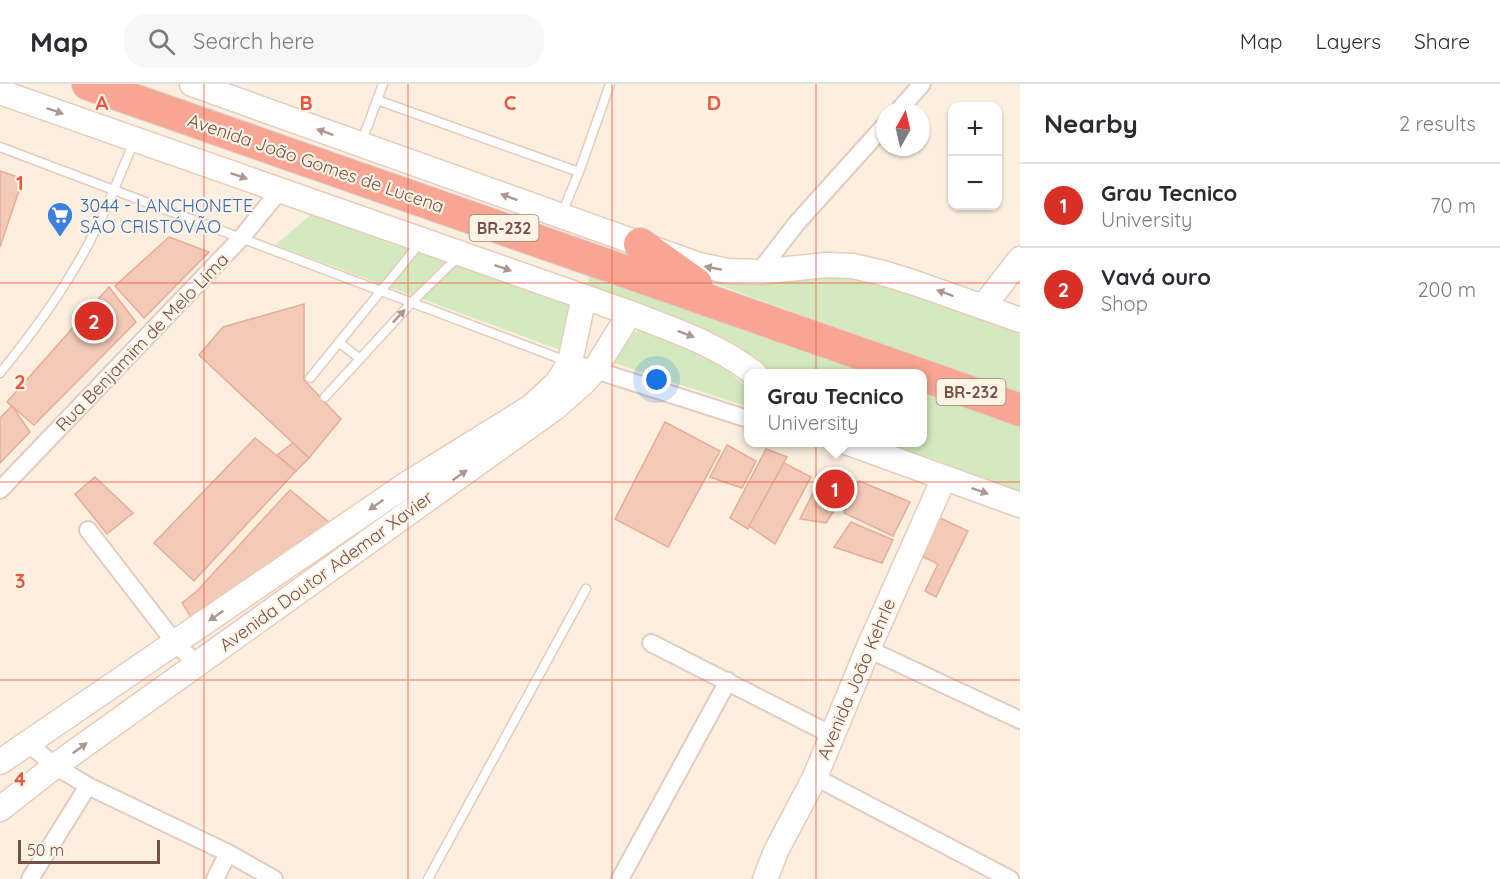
<!DOCTYPE html>
<meta charset="utf-8">
<style>
:root{--surface:#fff;--page:#f7f7f7;--text:#2b2b33;--muted:#7c7c81;--line:#e1e1e2;--accent:#d93025}
body{margin:0;font-family:Quicksand,sans-serif;background:var(--page);color:var(--text)}
.controls{position:absolute;right:18px;top:18px;display:grid;overflow:hidden;border-radius:12px;box-shadow:0 2px 4px #0004}
.controls button{width:54px;height:54px;display:grid;place-items:center;padding:0;border:0;border-bottom:2px solid var(--line);background:var(--surface);color:var(--text);font:30px sans-serif}
.compass{position:absolute;left:876px;top:18px;width:54px;height:54px;border-radius:50%;background:var(--surface);box-shadow:0 2px 4px #0004;rotate:8deg}
.scale{position:absolute;left:18px;bottom:15px;width:142px;box-sizing:border-box;padding-left:6px;border:3px solid #745247;border-top:0;font-size:16px;line-height:21px;white-space:nowrap;color:#745247;-webkit-text-stroke:4px #fff3e6;paint-order:stroke}
.you{position:absolute;left:657px;top:296px;width:21px;height:21px;margin:-15px;border:4px solid #fff;border-radius:50%;background:#1a73e8;box-shadow:0 0 0 9px #1a73e833}
.badge{display:grid;place-items:center;width:39px;height:39px;border-radius:50%;background:var(--accent);color:#fff;font-size:20px;font-weight:700}
.pin{position:absolute;translate:-50% -50%;border:3px solid #fff;box-shadow:0 2px 6px #0006}
.popup{position:absolute;left:744px;top:285px;width:183px;height:78px;box-sizing:border-box;display:grid;place-content:center;border-radius:12px;background:var(--surface);filter:drop-shadow(0 2px 4px #0005);font-size:20px;white-space:nowrap;color:var(--muted)}
.popup b{font-size:22px;color:var(--text)}
.popup::after{content:'';position:absolute;left:50%;top:100%;margin-left:-12px;border:12px solid transparent;border-top-color:var(--surface)}
.list{margin:0;padding:0;list-style:none}
h2{display:flex;justify-content:space-between;align-items:center;height:78px;margin:0;padding:0 24px;font-size:26px}
h2 small{font-size:20px;font-weight:400;color:var(--muted)}
.list li{display:grid;grid-template-columns:39px 1fr auto;gap:18px;align-items:center;box-sizing:border-box;height:84px;padding:0 24px;border-top:2px solid var(--line)}
.list b{display:block;font-size:22px;white-space:nowrap}
.list p{margin:0;font-size:20px;white-space:nowrap;color:var(--muted)}
.list em{font-size:20px;font-style:normal;color:var(--muted)}
.icon{flex:none;width:33px;height:33px;fill:none;stroke:currentColor;stroke-width:2;stroke-linecap:round;stroke-linejoin:round}
.map{position:relative;flex:none;width:1020px;height:795px;overflow:hidden}
header{display:flex;align-items:center;gap:36px;box-sizing:border-box;height:84px;padding:0 30px;background:var(--surface);border-bottom:2px solid var(--line)}
header strong{font-size:28px}
nav{display:flex;gap:33px;margin-inline-start:auto;font-size:21px}
.search{width:420px;height:54px;background:var(--page);display:flex;align-items:center;gap:15px;box-sizing:border-box;padding:0 21px;border-radius:24px;color:var(--muted);font-size:22px}
main{display:flex}
aside{flex:1;background:var(--surface)}
.map>svg:first-child{display:block}
</style>
<header>
<strong>Map</strong>
<div class="search"><svg class="icon" aria-label="search" viewBox="0 0 24 24"><circle cx="10" cy="10" r="6"/><path d="M15 15l6 6"/></svg>Search here</div>
<nav><a>Map</a><a>Layers</a><a>Share</a></nav>
</header>
<main>
<div class="map">
<svg width="1020" height="795" viewBox="0 0 1020 795">
<rect width="100%" height="100%" fill="#fdefe0"/>
<g fill="#d4eabe">
<path d="M316 126 558 212 569 223 560 266 275 161Z"/>
<path d="M589 188 874 289H769L730 257 588 206Z"/>
<path d="M839 191 911 206 986 238 1020 250V309C920 272 819 238 719 201L709 195Z"/>
<path d="M642 244 708 268 748 305V323L614 279 629 251Z"/>
<path d="M922 306 1020 340V408L879 359 922 358Z"/>
</g>
<g fill="#f3c9b7" stroke="#e6ad96" stroke-width="1.5">
<path d="M0 87 23 95 0 163Z"/>
<path d="M169 153 209 168 144 234 115 202Z"/>
<path d="M109 203 136 238 34 341 7 318Z"/>
<path d="M304 220V296L341 335 309 374 199 271 223 243Z"/>
<path d="M12 322 30 348 0 379V334Z"/>
<path d="M665 338 720 367 668 463 615 435Z"/>
<path d="M255 354 296 387 194 497 154 459Z"/>
<path d="M293 359 309 374 296 387 277 371Z"/>
<path d="M727 361 756 377 742 404 710 393Z"/>
<path d="M766 365 787 373 748 445 730 434Z"/>
<path d="M784 379 811 393 775 460 749 442Z"/>
<path d="M824 387 849 403 826 439 800 435Z"/>
<path d="M95 393 133 429 107 450 75 410Z"/>
<path d="M859 397 910 418 893 452 844 429Z"/>
<path d="M290 406 336 444 194 538 182 519 197 507Z"/>
<path d="M938 433 968 447 936 513 925 507 938 480 917 470Z"/>
<path d="M851 438 893 456 882 479 834 463Z"/>
</g>
<g fill="none" stroke-linecap="round" stroke-linejoin="round">
<g stroke="#e3ccbf" stroke-width="11">
<g id="lane">
<path d="M377 16 579 88"/>
<path d="M362 57 383 0"/>
<path d="M0 63 569 278"/>
<path d="M562 129 579 88 610 0"/>
<path d="M340 259 360 275"/>
<path d="M0 289C36 245 70 198 95 147 110 117 122 87 134 57"/>
<path d="M310 294 420 159"/>
<path d="M325 313 413 217 459 172"/>
<path d="M428 795 586 505"/>
</g>
</g>
<g stroke="#e3ccbf" stroke-width="20">
<g id="street">
<path d="M898 27 922 0"/>
<path d="M759 188 796 140 885 41"/>
<path d="M570 278 748 335"/>
<path d="M0 406 242 153 280 106"/>
<path d="M88 446 176 560 197 580"/>
<path d="M651 559 832 651"/>
<path d="M868 565 1020 636"/>
<path d="M28 659 55 682 88 702 228 769 274 795"/>
<path d="M815 693 1010 795"/>
<path d="M30 795 88 702"/>
<path d="M215 795 228 769"/>
<path d="M620 795 728 597"/>
</g>
</g>
<g stroke="#e8ccbb" stroke-width="27">
<g id="secondary">
<path d="M192 0 699 181 728 187 759 188 826 181 853 182 883 189 915 199 1020 236"/>
<path d="M0 8 630 229C674 246 717 260 755 290"/>
<path d="M983 223 1020 175"/>
<path d="M846 358 1020 421"/>
<path d="M0 678 407 400 531 323 557 299 570 278 584 213"/>
<path d="M0 725 55 682 556 323 582 300 594 287 630 229"/>
<path d="M765 795 776 767 815 693 868 565 944 394"/>
</g>
</g>
<g stroke="#dbd2cf" stroke-width="34">
<g id="highway">
<path d="M88 0 919 290"/>
<path d="M640 160 696 200"/>
<path d="M922 291 1020 326"/>
</g>
</g>
<use href="#lane" stroke="#fff" stroke-width="8"/>
<use href="#street" stroke="#fff" stroke-width="16"/>
<use href="#secondary" stroke="#fff" stroke-width="24"/>
<use href="#highway" stroke="#f9a594" stroke-width="32"/>
</g>
<defs><path id="oneway-solid" d="M-6-.8H1V-3.2L6.5 0L1 3.2V.8H-6Z" transform="scale(1.5)"/></defs>
<g fill="#ac9791">
<use href="#oneway-solid" transform="translate(55 27) rotate(19)"/>
<use href="#oneway-solid" transform="translate(325 48) rotate(-160)"/>
<use href="#oneway-solid" transform="translate(239 92) rotate(19)"/>
<use href="#oneway-solid" transform="translate(509 113) rotate(-160)"/>
<use href="#oneway-solid" transform="translate(503 184) rotate(19)"/>
<use href="#oneway-solid" transform="translate(713 184) rotate(-170)"/>
<use href="#oneway-solid" transform="translate(945 209) rotate(-160)"/>
<use href="#oneway-solid" transform="translate(399 232) rotate(-47)"/>
<use href="#oneway-solid" transform="translate(686 250) rotate(21)"/>
<use href="#oneway-solid" transform="translate(460 391) rotate(-35)"/>
<use href="#oneway-solid" transform="translate(980 407) rotate(19)"/>
<use href="#oneway-solid" transform="translate(376 421) rotate(145)"/>
<use href="#oneway-solid" transform="translate(216 532) rotate(145)"/>
<use href="#oneway-solid" transform="translate(80 664) rotate(-36)"/>
</g>
<path fill="none" stroke="#eb5640" stroke-width="1.5" stroke-opacity="0.55" d="M204 0V795M408 0V795M612 0V795M816 0V795M0 199H1020M0 398H1020M0 596H1020"/>
<defs>
<g id="supermarket-pin" transform="scale(1.35)"><path d="M0 17L-7.5 6A9.5 9.5 0 1 1 7.5 6Z" fill="#3f7fe0" stroke="#fff3e6"/><path d="M-6-5.5h2.5l.6 2H6L4.5 2H-2.5L-4.4-4H-6ZM-1.5 3.2a1.3 1.3 0 1 0 .1 0ZM3 3.2a1.3 1.3 0 1 0 .1 0Z" fill="#fff"/></g>
</defs>
<g fill-rule="evenodd">
<use href="#supermarket-pin" x="60" y="131"/>
</g>
<g text-anchor="middle" dominant-baseline="central" stroke-width="4.5" stroke-linejoin="round" paint-order="stroke">
<g fill="#fff3e6" stroke="#9e8277" stroke-width="1.5">
<rect x="469.5" y="131" width="69" height="26" rx="4.5"/>
<rect x="936.5" y="295" width="69" height="26" rx="4.5"/>
</g>
<g font-size="16" font-weight="bold" fill="#745247">
<text x="504" y="144">BR-232</text>
<text x="971" y="308">BR-232</text>
</g>
<g font-size="18" fill="#745247" stroke="#fff3e6">
<text transform="translate(316 79) rotate(19)">Avenida João Gomes de Lucena</text>
<text transform="translate(142 258) rotate(-46)">Rua Benjamim de Melo Lima</text>
<text transform="translate(326 487) rotate(-36)">Avenida Doutor Ademar Xavier</text>
<text transform="translate(856 595) rotate(-67)">Avenida João Kehrle</text>
</g>
<g font-size="18" fill="#366cbe" stroke="#fff3e6" text-anchor="start">
<text x="80" y="121">3044 - LANCHONETE<tspan x="80" dy="21">SÃO CRISTÓVÃO</tspan></text>
</g>
</g>
<g font-size="20" text-anchor="middle" font-weight="bold" fill="#eb5640" stroke="#fff3e6" stroke-width="4.5" stroke-linejoin="round" paint-order="stroke">
<text x="102" y="26">A</text>
<text x="306" y="26">B</text>
<text x="510" y="26">C</text>
<text x="714" y="26">D</text>
<text x="20" y="106">1</text>
<text x="20" y="305">2</text>
<text x="20" y="504">3</text>
<text x="20" y="702">4</text>
</g>
</svg>
<div class="controls">
<button>+</button>
<button>−</button>
</div>
<svg class="compass" viewBox="-18 -18 36 36"><path d="M0-13l5 13h-10z" fill="#e53935"/><path d="M0 13l5-13h-10z" fill="#7c7c81"/></svg>
<div class="scale">50 m</div>
<div class="you"></div>
<div class="pin badge" style="left:835px;top:405px">1</div>
<div class="popup"><b>Grau Tecnico</b>University</div>
<div class="pin badge" style="left:94px;top:237px">2</div>
</div>
<aside>
<h2>Nearby<small>2 results</small></h2>
<ul class="list">
<li><span class="badge">1</span><div><b>Grau Tecnico</b><p>University</p></div><em>70 m</em></li>
<li><span class="badge">2</span><div><b>Vavá ouro</b><p>Shop</p></div><em>200 m</em></li>
</ul>
</aside>
</main>
